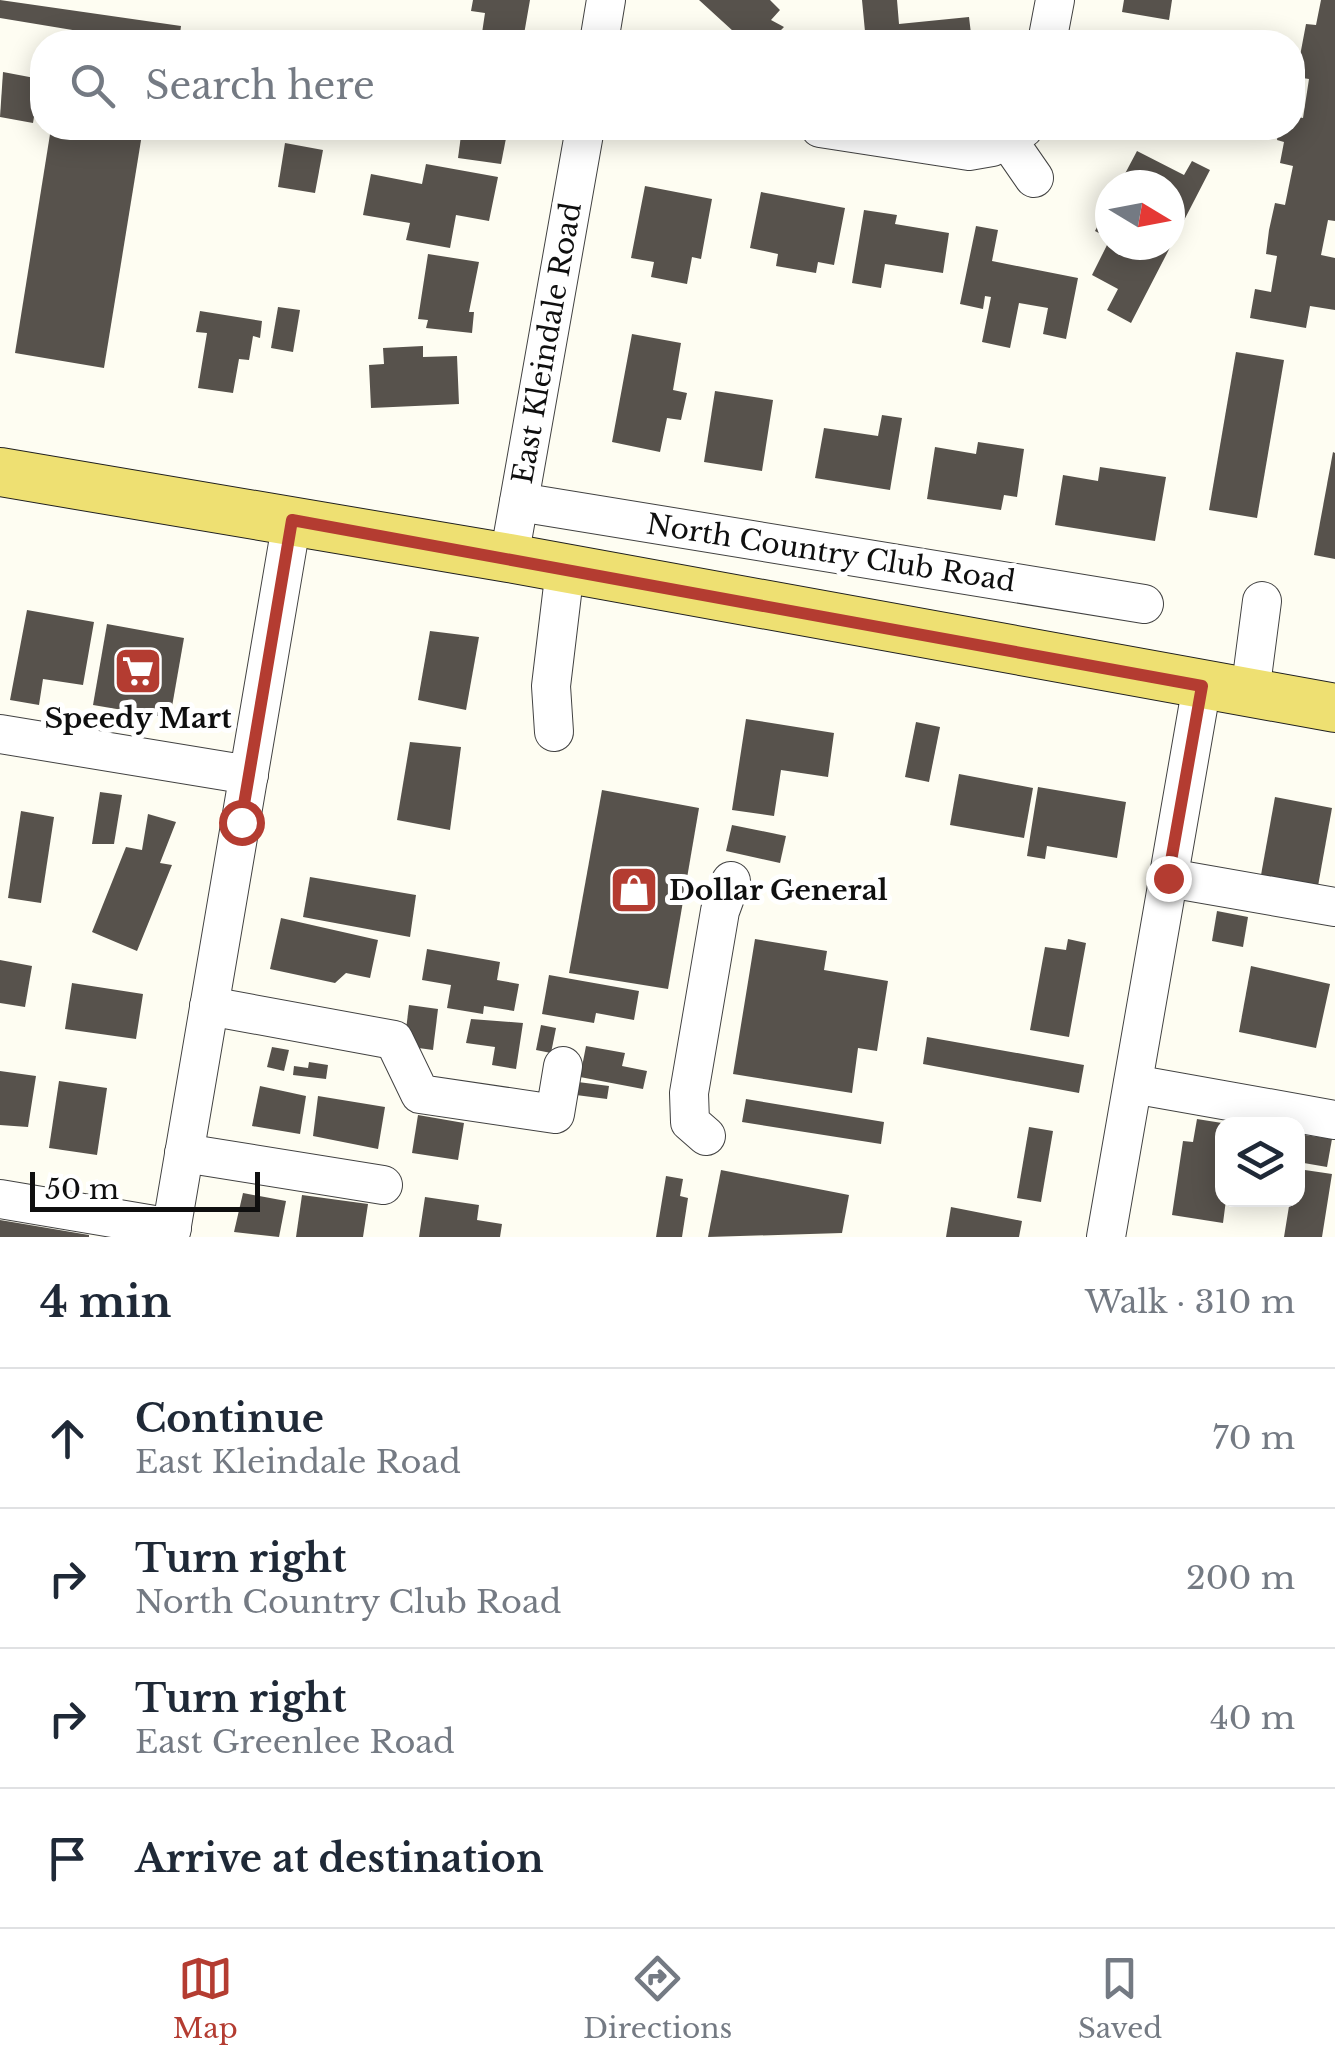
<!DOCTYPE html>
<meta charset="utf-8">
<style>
:root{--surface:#fff;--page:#f6f6f7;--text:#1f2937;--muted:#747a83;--line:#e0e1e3;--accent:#b43c31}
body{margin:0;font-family:"Libre Baskerville",serif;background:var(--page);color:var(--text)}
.controls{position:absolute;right:30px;bottom:30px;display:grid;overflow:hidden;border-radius:20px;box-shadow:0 5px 25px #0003}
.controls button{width:90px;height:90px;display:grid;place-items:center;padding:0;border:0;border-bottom:2px solid var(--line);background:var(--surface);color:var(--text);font:50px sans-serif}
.compass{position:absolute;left:1095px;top:170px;width:90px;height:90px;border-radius:50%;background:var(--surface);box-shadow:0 5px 25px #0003;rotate:100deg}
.scale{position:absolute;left:30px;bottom:25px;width:230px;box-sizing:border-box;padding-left:10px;border:5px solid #0f0f0f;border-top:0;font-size:28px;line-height:35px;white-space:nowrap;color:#0f0f0f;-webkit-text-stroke:8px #fff;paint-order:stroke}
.stop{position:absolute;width:30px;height:30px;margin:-22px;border:8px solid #b43c31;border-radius:50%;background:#fff}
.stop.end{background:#b43c31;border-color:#fff;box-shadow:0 2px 10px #0008}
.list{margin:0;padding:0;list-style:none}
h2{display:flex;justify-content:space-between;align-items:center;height:130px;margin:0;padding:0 40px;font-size:42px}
h2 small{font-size:32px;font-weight:400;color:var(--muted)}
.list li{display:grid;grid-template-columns:65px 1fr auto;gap:30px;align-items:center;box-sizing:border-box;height:140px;padding:0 40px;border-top:2px solid var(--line)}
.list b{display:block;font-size:38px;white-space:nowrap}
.list p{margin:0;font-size:32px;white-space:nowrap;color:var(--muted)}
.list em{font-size:32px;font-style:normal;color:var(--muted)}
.icon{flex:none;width:55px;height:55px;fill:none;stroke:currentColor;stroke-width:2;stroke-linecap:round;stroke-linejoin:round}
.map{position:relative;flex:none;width:1335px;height:1237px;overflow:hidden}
.search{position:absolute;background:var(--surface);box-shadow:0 5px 25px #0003;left:30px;right:30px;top:30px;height:110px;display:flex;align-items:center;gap:25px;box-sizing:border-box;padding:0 35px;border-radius:40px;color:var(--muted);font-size:38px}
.sheet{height:690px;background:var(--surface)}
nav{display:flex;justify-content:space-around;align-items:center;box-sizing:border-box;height:140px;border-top:2px solid var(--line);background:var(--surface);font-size:28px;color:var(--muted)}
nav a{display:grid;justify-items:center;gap:5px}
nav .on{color:var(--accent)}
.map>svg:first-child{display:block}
</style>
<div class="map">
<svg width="1335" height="1237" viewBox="0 0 1335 1237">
<rect width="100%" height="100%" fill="#fefdf2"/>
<g fill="#57524c">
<path d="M0 0 181 26 179 42H145L0 18Z"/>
<path d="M473 0H530L523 40 482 33 485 13 471 11Z"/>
<path d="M699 0H770L780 10 771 20 784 27 769 42H745Z"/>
<path d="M862 0H897L899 24 969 17 972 42H866Z"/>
<path d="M1124 0H1172L1169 20 1122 12Z"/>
<path d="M1321 0H1335V221L1328 220 1321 255 1335 258V310L1310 306 1306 328 1250 318 1255 289 1271 292 1277 256 1266 254 1269 230 1275 203 1285 205 1293 166 1280 163 1284 142 1277 140 1279 128H1292V116L1303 118 1309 79 1296 77 1306 24 1316 25Z"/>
<path d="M3 72 40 79 33 123 0 117Z"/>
<path d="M51 128H143L104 368 15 353Z"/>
<path d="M462 128H508L501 164 458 158Z"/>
<path d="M285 143 323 150 315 193 278 187Z"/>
<path d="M1137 151 1184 175 1192 161 1210 170 1131 323 1107 310 1118 289 1092 275 1107 245H1170V185H1119Z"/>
<path d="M426 164 498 177 489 221 456 215 450 248 406 240 410 223 363 215 371 174 422 184Z"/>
<path d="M645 186 712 199 701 259 692 257 687 284 651 277 654 262 631 258Z"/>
<path d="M761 192 845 208 834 265 818 262 816 273 776 266 778 254 750 248Z"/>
<path d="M1110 202V239L1095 231Z"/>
<path d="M864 210 897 215 895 224 949 233 943 273 885 264 881 288 852 283Z"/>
<path d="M976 226 998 230 992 261 1078 278 1066 339 1043 334 1048 308 1019 303 1010 348 982 342 991 297 985 296 983 309 960 304Z"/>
<path d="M428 254 479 262 469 312H474L472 333 426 328 428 320 418 319Z"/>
<path d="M278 307 300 310 293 352 271 348Z"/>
<path d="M200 311 262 321 260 338 253 336 249 360 239 359 233 393 198 388 207 333 196 332Z"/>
<path d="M632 334 681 343 673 390 687 393 681 420 667 418 660 452 612 442Z"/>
<path d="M423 346V357L457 356 459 404 371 408 369 365 384 364 383 348Z"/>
<path d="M1236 352 1284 360 1257 518 1209 510Z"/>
<path d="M715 391 773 400 762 471 704 462Z"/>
<path d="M882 415 902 418 890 490 815 478 824 428 878 436Z"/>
<path d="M978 442 1024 449 1017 497 1004 495 1001 510 927 499 935 447 976 454Z"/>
<path d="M1333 452 1335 453V559L1314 555Z"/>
<path d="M1100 467 1166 477 1155 541 1055 525 1063 475 1098 481Z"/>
<path d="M27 610 94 622 83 685 43 679 39 705 10 700Z"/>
<path d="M107 624 184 638 170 718 93 705Z"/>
<path d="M430 631 479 637 466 710 418 700Z"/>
<path d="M746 719 834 733 828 777 781 770 774 816 732 810Z"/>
<path d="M916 722 940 727 929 782 905 777Z"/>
<path d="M410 742 461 747 450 830 397 820Z"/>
<path d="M959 774 1033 788 1024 838 950 825Z"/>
<path d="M1038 787 1126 802 1117 858 1047 846 1045 859 1027 856Z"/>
<path d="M602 790 699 808 668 989 569 973Z"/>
<path d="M100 792 122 795 114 844H92Z"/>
<path d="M1275 797 1332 808 1318 886 1261 875Z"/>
<path d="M21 811 54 817 41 903 8 898Z"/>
<path d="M148 814 176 822 160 863 172 865 137 951 92 932 126 847 142 850Z"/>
<path d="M732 825 786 836 780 863 726 851Z"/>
<path d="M310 877 416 895 410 937 303 917Z"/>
<path d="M1217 911 1248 917 1243 947 1212 941Z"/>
<path d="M281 918 378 940 370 978 346 973 335 983 270 969Z"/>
<path d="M755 939 827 951 824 970 888 981 877 1051 858 1048 852 1093 733 1074Z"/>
<path d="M1068 939 1086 943 1069 1037 1030 1030 1045 947 1066 950Z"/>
<path d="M427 949 500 962 497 980 519 984 514 1011 484 1006 483 1014 447 1008 451 985 422 980Z"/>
<path d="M0 960 32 966 25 1007 0 1003Z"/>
<path d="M1251 966 1330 984 1316 1048 1239 1032Z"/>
<path d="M549 975 639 991 634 1020 596 1013 594 1023 542 1014Z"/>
<path d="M72 983 143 994 136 1039 65 1029Z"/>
<path d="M409 1005 438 1009 433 1050 404 1046Z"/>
<path d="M471 1019 523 1023 516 1069 492 1065 495 1047 466 1043Z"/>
<path d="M541 1025 556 1028 551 1053 536 1050Z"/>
<path d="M927 1037 1084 1065 1079 1093 923 1064Z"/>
<path d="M586 1046 625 1053 622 1066 647 1071 643 1089 580 1077Z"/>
<path d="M272 1047 289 1050 284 1071 267 1067Z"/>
<path d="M309 1062 328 1065 326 1079 293 1075 294 1066 308 1068Z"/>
<path d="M0 1071 36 1076 28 1127 0 1125Z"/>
<path d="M59 1081 107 1088 97 1155 49 1148Z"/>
<path d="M578 1082 609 1086 607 1099 576 1095Z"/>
<path d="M260 1086 306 1096 300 1134 252 1126Z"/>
<path d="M318 1096 385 1107 378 1149 313 1136Z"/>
<path d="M746 1099 884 1122 881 1144 742 1122Z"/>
<path d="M418 1115 464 1123 458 1160 412 1153Z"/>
<path d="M1197 1119 1222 1123 1218 1146 1222 1147V1200H1226L1223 1223 1172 1215 1183 1141 1193 1142Z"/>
<path d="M1029 1127 1053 1131 1041 1202 1017 1198Z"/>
<path d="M1298 1134 1332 1139 1327 1167 1298 1162Z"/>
<path d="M1298 1169 1332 1174 1322 1237H1284L1290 1200H1298Z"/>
<path d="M721 1170 849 1195 842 1233 708 1237Z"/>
<path d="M666 1176 683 1179 680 1196 688 1198 682 1237H656Z"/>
<path d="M243 1193 286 1201 279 1237 234 1232Z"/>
<path d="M302 1195 368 1204 363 1237H296Z"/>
<path d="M425 1197 479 1205 477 1220 502 1224 500 1237H419Z"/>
<path d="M951 1207 1022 1221 1019 1237H946Z"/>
<path d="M0 1220 89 1235V1237H0Z"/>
</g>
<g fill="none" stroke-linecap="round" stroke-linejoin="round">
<g stroke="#424242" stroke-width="40">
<g id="minor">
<path d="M599 42 606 0"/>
<path d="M1047 42 1055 0"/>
<path d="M820 128 969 151 992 147 1007 139"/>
<path d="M1024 128 1007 139 1034 178"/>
<path d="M519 502 1144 604"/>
<path d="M509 558 585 128"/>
<path d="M1250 693 1262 601"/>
<path d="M554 732 551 686 565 569"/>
<path d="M0 734 249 775"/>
<path d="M1169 878 1335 907"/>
<path d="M209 1006 394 1040 420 1094 555 1114 563 1066"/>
<path d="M1133 1084 1335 1120"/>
<path d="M706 1136 690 1122 689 1093 720 911 731 881"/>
<path d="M184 1153 383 1185"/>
<path d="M0 1199 172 1228"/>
<path d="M170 1237 292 520"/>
<path d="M1106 1237 1202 685"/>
</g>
</g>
<g stroke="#202020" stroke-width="50">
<path id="major" d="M0 472 509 558 1335 708"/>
</g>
<use href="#minor" stroke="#fff" stroke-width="38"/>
<use href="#major" stroke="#eee072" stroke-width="48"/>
</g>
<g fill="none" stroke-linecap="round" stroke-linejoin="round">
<path stroke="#b43c31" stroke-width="12" d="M241 822 292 520 1202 686 1168 878"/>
</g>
<defs>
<g id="supermarket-square" transform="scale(2.5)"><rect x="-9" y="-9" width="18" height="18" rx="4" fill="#b43c31" stroke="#fff"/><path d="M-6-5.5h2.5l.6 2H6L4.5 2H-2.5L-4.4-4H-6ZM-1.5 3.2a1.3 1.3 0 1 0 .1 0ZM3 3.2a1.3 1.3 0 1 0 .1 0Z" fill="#fff"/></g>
<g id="shop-square" transform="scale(2.5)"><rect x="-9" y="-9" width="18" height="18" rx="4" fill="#b43c31" stroke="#fff"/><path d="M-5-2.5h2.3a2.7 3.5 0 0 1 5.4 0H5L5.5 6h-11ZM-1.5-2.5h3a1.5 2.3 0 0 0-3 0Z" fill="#fff"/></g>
</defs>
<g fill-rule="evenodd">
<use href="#supermarket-square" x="138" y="671"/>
<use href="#shop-square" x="634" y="890"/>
</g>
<g text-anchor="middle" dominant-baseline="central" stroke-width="10" stroke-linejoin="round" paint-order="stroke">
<g font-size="28" fill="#0f0f0f" stroke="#fff">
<text transform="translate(547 343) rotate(-80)">East Kleindale Road</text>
<text transform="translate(831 553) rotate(9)">North Country Club Road</text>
</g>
<g font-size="28" font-weight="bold" fill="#0f0f0f" stroke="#fff">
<text x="138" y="718">Speedy Mart</text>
<text x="669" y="890" text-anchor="start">Dollar General</text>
</g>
</g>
</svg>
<div class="controls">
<button><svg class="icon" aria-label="layers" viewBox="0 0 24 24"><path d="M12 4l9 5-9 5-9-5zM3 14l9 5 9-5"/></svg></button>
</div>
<svg class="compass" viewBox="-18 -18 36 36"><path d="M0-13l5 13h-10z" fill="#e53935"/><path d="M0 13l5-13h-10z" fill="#747a83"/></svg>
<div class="scale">50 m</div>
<div class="stop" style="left:241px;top:822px"></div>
<div class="stop end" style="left:1168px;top:878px"></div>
<div class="search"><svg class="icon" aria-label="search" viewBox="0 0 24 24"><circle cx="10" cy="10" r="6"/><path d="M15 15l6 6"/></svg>Search here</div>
</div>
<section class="sheet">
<h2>4 min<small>Walk · 310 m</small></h2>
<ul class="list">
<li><svg class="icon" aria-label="ahead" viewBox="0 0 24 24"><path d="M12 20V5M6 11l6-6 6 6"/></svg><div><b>Continue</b><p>East Kleindale Road</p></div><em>70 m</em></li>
<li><svg class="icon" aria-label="right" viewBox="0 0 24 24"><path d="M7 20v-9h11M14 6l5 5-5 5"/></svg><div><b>Turn right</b><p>North Country Club Road</p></div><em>200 m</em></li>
<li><svg class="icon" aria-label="right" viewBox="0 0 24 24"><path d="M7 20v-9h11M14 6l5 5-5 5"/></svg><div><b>Turn right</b><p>East Greenlee Road</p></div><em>40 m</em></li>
<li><svg class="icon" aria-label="arrive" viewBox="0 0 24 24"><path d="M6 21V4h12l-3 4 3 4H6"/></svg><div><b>Arrive at destination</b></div></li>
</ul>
</section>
<nav>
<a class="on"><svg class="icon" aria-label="map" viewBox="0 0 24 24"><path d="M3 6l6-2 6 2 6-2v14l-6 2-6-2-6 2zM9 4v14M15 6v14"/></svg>Map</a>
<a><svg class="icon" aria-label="directions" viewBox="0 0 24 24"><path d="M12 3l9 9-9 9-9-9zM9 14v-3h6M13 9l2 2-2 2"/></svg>Directions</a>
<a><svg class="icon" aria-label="saved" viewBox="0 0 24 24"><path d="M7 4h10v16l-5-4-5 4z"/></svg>Saved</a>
</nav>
